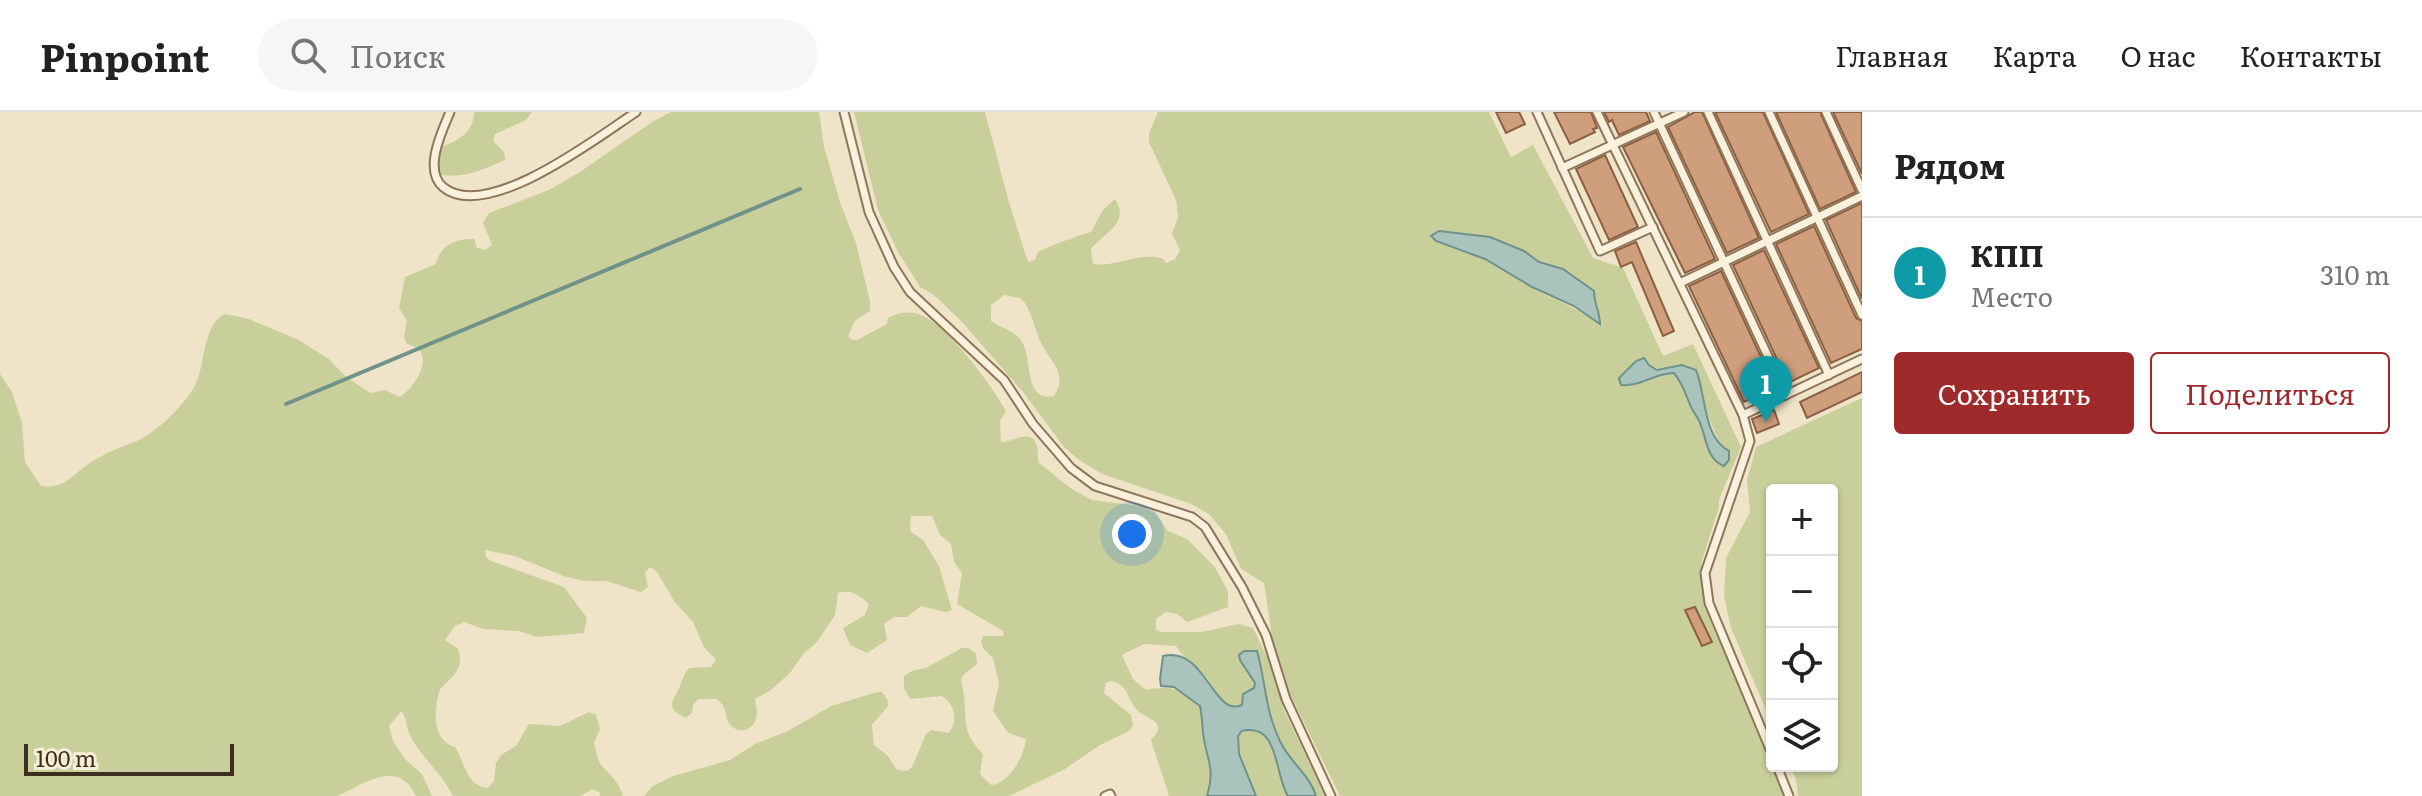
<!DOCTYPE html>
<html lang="ru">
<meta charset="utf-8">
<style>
:root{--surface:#fff;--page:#f6f6f6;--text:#222;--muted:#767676;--line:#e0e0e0;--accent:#9e2a2b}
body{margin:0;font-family:Literata,serif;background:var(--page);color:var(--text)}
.controls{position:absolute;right:24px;bottom:24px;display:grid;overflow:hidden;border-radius:8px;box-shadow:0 2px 6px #0004}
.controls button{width:72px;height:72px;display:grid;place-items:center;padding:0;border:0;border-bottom:2px solid var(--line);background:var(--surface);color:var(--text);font:40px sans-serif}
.scale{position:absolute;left:24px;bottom:20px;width:210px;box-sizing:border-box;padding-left:8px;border:4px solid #3d2e20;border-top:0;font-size:22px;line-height:28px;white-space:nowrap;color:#3d2e20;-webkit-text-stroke:6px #f7eed8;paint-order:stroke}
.you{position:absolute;left:1132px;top:422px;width:28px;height:28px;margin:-20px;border:6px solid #fff;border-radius:50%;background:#1a73e8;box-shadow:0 0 0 12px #1a73e833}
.badge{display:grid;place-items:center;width:52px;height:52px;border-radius:50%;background:var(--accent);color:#fff;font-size:26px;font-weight:700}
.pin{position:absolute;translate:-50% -66px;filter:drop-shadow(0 2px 4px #0008)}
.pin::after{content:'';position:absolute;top:42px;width:28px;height:24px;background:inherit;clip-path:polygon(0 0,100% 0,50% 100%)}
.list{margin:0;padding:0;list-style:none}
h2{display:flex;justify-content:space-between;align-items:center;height:104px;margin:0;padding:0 32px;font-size:34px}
h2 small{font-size:26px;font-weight:400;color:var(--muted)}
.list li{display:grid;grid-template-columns:52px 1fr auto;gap:24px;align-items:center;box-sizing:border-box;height:112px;padding:0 32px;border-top:2px solid var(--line)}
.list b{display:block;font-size:30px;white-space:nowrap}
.list p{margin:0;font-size:26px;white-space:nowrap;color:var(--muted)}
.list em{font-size:26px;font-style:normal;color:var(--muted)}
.actions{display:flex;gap:16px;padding:24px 32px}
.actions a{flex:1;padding:18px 0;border:2px solid var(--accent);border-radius:8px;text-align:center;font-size:28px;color:var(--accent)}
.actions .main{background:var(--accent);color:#fff}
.icon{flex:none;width:44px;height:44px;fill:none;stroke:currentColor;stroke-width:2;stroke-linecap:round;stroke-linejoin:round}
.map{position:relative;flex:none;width:1862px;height:684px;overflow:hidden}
header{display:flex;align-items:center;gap:48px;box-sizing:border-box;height:112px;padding:0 40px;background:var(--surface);border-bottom:2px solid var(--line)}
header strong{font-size:38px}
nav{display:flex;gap:44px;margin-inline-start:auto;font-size:28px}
.search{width:560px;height:72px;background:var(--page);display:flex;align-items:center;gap:20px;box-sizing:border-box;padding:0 28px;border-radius:44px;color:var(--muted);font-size:30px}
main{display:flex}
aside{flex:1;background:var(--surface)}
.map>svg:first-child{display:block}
</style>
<header>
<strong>Pinpoint</strong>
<div class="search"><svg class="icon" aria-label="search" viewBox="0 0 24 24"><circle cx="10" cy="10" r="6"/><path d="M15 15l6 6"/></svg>Поиск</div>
<nav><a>Главная</a><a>Карта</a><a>О нас</a><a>Контакты</a></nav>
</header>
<main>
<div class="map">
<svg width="1862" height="684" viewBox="0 0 1862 684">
<rect width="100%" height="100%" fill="#f0e4c8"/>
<g fill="#c9cf9b" fill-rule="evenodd">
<path d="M474 0H532L526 8 495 22 493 29 504 40 505 48C485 57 461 68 438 62L439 36C457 29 474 21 474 0Z"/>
<path d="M671 0H819L824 35 840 90 856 131 870 189V199L855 209 848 224 852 228H857L887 212 888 206C897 201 908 199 918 202 943 207 994 276 1006 299L1000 309 1001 330C1010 331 1031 316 1036 332 1039 338 1037 345 1039 351L1073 378 1092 388 1140 394 1155 401 1168 419 1187 427 1214 454 1228 479V495L1187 510 1177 502 1166 500 1156 507V518L1162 520H1201L1239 512 1253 516 1268 547 1284 598 1325 684H1316C1309 664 1290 650 1281 631 1264 599 1267 571 1257 539L1240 548 1253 566 1254 576 1243 582 1242 593 1231 595C1218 587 1216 577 1207 566 1196 553 1184 548 1176 534L1144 532 1122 543 1133 567 1146 578C1168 574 1183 575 1200 594 1202 603 1202 611 1203 620 1207 651 1216 650 1207 684H1169L1151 628C1171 607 1144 608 1136 597 1126 585 1129 573 1111 569L1106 571 1104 581 1131 603 1133 614 1129 619 1100 633 1065 657 1009 684H644L653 674 673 664 730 648 755 632 788 619 831 594 877 580H882L888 589V594L872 613 874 633 887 643 897 658 907 659 912 655 926 622 931 618 948 621C959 611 955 590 941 584L910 587 904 576V564L914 558 926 556 962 536H968L976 542 977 552C973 556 965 560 962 565 960 570 964 578 964 584 967 612 962 620 983 642L980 662 991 673C1010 671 1024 644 1026 627L1008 621 993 599 999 571 993 546 983 536 981 530 983 524H1004L1003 519 957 492 962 461 954 450 951 432 940 423 932 404H911L910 419 923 428 939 454 952 498 946 500 921 494 907 505H894L884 512 887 528 867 541 850 533 843 516 865 503 869 492C859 484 853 477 838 481L835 503 817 530 804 541 790 561 771 578 755 587C756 593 758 601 756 607 752 619 737 623 729 611 726 606 726 599 723 593L716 587H698L693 593 692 601 686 606C663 595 674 589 680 574 683 567 684 562 689 556L711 555 716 548 704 535 693 510 674 489 657 460 650 455 645 461 648 475 641 480 606 469H585L566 465 515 444 485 438 486 445 491 449 564 475 587 506 584 521 537 525 519 519 483 517 464 510 455 514 445 528 458 537C465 557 453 564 440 577 434 596 431 628 455 635 465 650 466 674 488 676L494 669 496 651 501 643 516 634 529 612 560 614 589 600 596 603 600 617 594 631C596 637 597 646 600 651 608 662 619 669 623 684H600V681L592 677 581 684H453C442 661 420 645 409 621 405 612 408 607 401 599L389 614 393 629 405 647 422 662 432 684H416C398 645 363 673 337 684H0V262L12 280 22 311 25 350 41 374C66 378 74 360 93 349 106 341 118 336 132 331 155 322 178 299 192 279 207 257 200 216 224 202L246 206 297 227 329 247 345 264 370 281 385 278 400 285C410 279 427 257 422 243 420 236 412 234 406 231L404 224 407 209 399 196 405 165 436 152C440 133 456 126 474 127L477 136 485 138 492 133 483 111 489 101 549 78 580 60 652 10Z"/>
<path d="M854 0H985L1008 87 1028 150 1035 148 1038 140C1053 132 1075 125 1091 120L1103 98 1115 87C1131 112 1103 121 1091 137L1093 152C1116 156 1139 139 1163 147L1166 151 1175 147 1180 138 1172 122 1178 105 1176 88 1149 30V21L1158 0H1489L1511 45 1533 33 1593 146 1623 156 1663 244 1693 232 1741 335 1719 388V395L1701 452 1705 495 1784 684H1340L1291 584 1272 525 1264 471 1241 457 1226 422 1209 402 1191 392 1102 362 1079 348 1064 335 1023 280 962 210 934 183 920 175 898 140 878 98ZM1439 119 1490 125 1524 139 1539 150 1563 157 1594 179V196L1600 203 1593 208C1573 193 1553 188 1532 176 1504 159 1476 137 1443 132ZM1004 183 1020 186 1025 191C1033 204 1035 219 1042 233 1052 251 1068 262 1054 284 1021 290 1035 242 1019 226 1012 218 1000 215 991 209V193ZM1644 246C1655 263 1677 258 1696 259L1704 294 1721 335 1712 344 1699 308 1690 295V287L1674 261 1659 262 1644 271 1619 266Z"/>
<path d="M1862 286V684H1798L1796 668 1790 654H1832V378H1772V612L1731 516 1724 484 1726 446 1750 400 1747 368 1756 335Z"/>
<path d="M1247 618H1258L1271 630 1288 684H1256L1239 642 1238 624Z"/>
</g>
<g fill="#a9c4bc" stroke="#6f938a" stroke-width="2">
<path d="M1439 119 1490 125 1524 139 1539 150 1563 157 1594 179C1594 192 1600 200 1600 212L1574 194 1532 175 1485 147 1436 129 1431 124Z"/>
<path d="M1644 246 1649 253 1657 258 1682 253 1696 258C1706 282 1703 326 1729 339V348L1724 354C1706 347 1707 327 1700 311 1698 305 1693 300 1691 295 1686 283 1683 272 1674 261 1654 261 1641 275 1621 273L1619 266 1636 249Z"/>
<path d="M1244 539H1257C1266 571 1265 600 1281 631 1290 650 1310 663 1316 684H1288C1274 663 1280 610 1242 619L1238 624 1239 642 1256 684H1207C1216 653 1206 649 1203 620 1202 611 1202 603 1200 594L1174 575 1161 574 1160 567 1163 544C1206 534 1213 606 1242 593L1243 582 1254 576 1255 571 1240 548 1239 543Z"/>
</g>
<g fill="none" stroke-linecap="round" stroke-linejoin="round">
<path stroke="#6f938a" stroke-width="4" d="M286 292 800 77"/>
</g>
<g fill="#cf9f7d" stroke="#8d5f41" stroke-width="2">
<path d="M1496 0H1519L1525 12 1506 21Z"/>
<path d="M1554 0H1591L1597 16 1593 17 1595 20 1570 32Z"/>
<path d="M1604 0H1646L1650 9 1619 23 1612 8 1609 10Z"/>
<path d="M1695 0H1702L1759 126 1727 141 1668 15Z"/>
<path d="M1715 0H1763L1809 102 1771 120Z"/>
<path d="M1776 0H1820L1856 80 1820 97Z"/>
<path d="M1833 0H1862V62Z"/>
<path d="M1656 20 1715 147 1685 161 1623 35Z"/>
<path d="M1605 43 1638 115 1609 128 1576 57Z"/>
<path d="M1862 91V187L1826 108Z"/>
<path d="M1814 114 1856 206 1862 209V237L1831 251 1776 132Z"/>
<path d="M1636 130 1674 219 1663 224 1632 150 1621 155 1615 139Z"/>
<path d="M1764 138 1819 256 1788 271 1733 153Z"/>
<path d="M1721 159 1775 275 1744 290 1689 174Z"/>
<path d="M1862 260V280L1807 306 1800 290Z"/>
<path d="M1774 298 1779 312 1757 321 1752 307Z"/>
<path d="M1695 495 1712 530 1702 534 1685 498Z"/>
</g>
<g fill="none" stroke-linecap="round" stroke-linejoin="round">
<g stroke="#8d765c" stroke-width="11">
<g id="lane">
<path d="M450 0C442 19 423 58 443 75 486 111 597 26 636 0"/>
<path d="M844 0 869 100 894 155 910 180 1004 268 1033 312 1071 356 1095 374 1192 405 1205 415 1242 475 1266 523 1286 587 1331 684"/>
<path d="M1537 0 1600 139 1653 115"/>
<path d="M1597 0 1743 303 1750 329 1705 461 1709 491 1772 642"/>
<path d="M1654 0 1786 283"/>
<path d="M1708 0 1829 263"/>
<path d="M1769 0 1862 203"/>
<path d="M1826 0 1862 78"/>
<path d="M1562 56 1684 0"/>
<path d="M1680 171 1862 84"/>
<path d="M1743 303 1862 247"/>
<path d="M1777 654 1789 684"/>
<path d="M1105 684 1110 682 1111 684"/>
</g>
</g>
<use href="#lane" stroke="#faf1dc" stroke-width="7"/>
</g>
</svg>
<div class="controls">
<button>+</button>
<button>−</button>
<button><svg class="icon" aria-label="locate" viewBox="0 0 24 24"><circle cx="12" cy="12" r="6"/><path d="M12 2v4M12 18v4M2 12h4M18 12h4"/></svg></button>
<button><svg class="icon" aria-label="layers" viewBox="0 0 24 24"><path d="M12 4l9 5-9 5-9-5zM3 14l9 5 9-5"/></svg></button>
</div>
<div class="scale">100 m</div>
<div class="you"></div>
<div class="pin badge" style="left:1766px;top:310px;background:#0f9aa8">1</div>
</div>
<aside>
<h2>Рядом<small></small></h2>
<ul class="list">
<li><span class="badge" style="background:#0f9aa8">1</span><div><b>КПП</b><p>Место</p></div><em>310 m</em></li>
</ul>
<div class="actions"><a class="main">Сохранить</a><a>Поделиться</a></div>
</aside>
</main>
